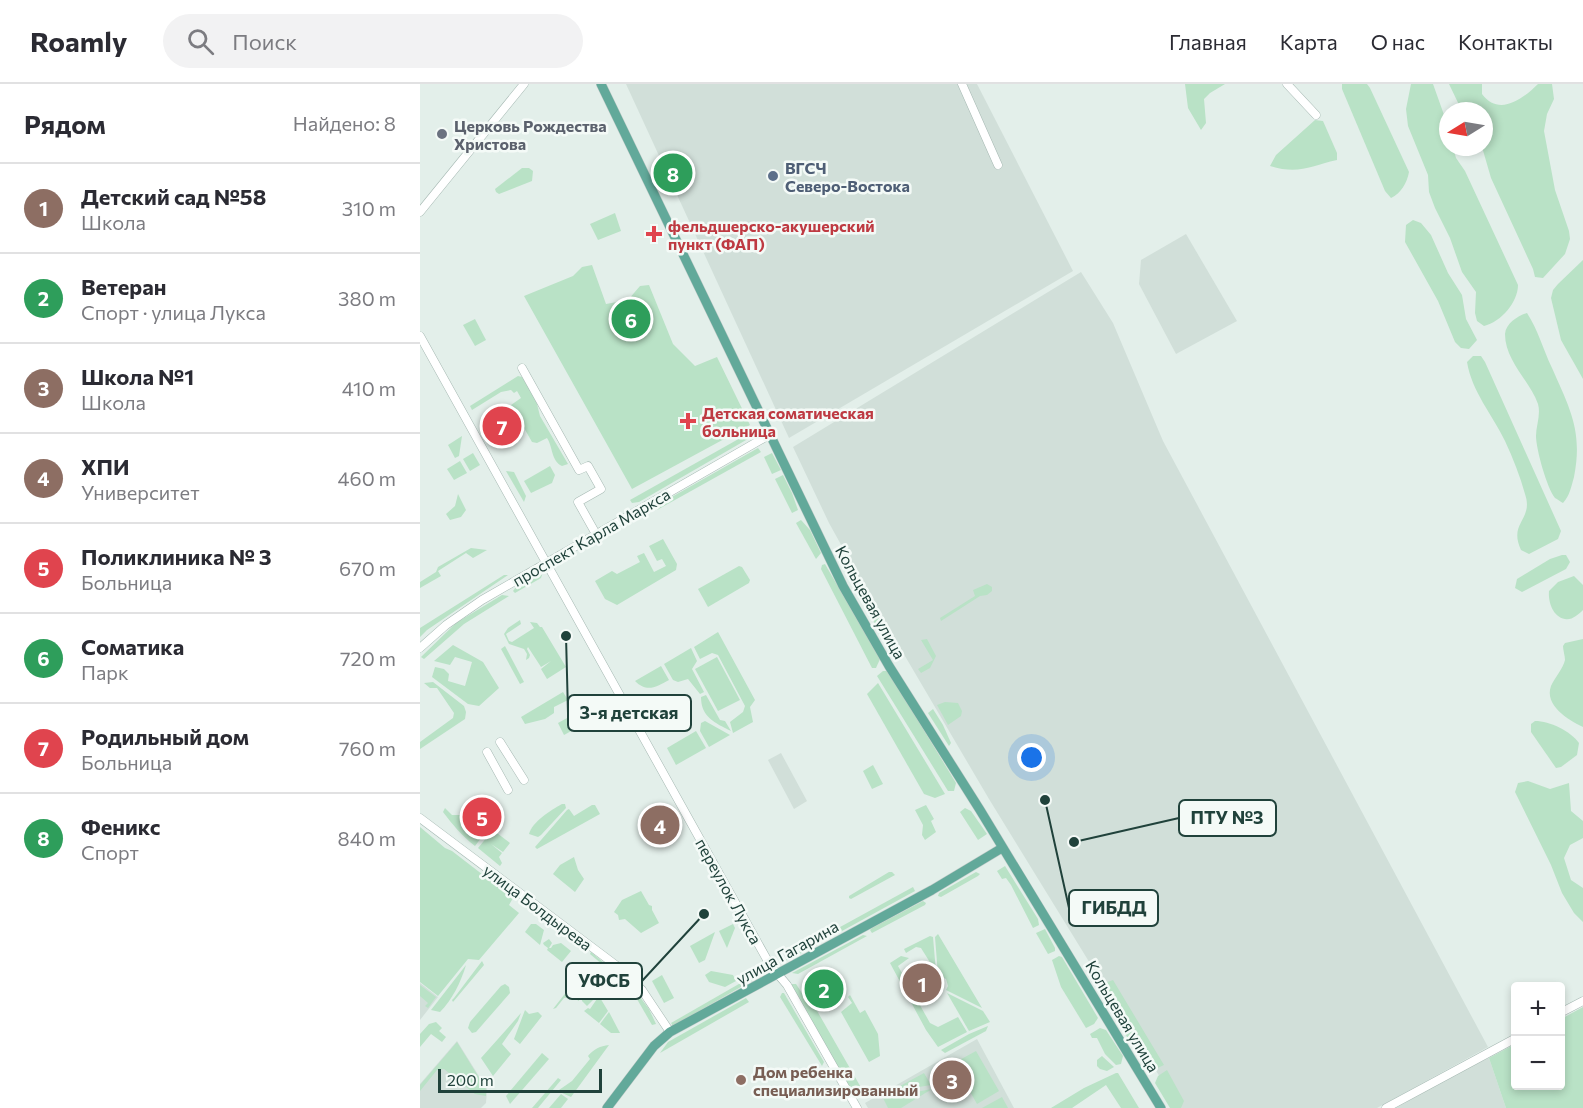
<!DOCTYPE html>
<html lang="ru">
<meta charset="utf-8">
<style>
:root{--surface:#fff;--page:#f2f2f3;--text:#2b2b33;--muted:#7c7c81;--line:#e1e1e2;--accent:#db2777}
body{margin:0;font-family:Commissioner,sans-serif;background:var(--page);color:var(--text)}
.controls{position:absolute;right:18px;bottom:18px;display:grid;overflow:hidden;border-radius:6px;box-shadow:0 3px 9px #0003}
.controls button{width:54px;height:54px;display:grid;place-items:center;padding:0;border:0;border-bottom:2px solid var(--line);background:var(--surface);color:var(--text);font:30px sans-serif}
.compass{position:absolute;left:1019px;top:18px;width:54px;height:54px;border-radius:50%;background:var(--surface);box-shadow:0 3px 9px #0003;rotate:259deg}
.scale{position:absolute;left:18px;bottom:15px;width:164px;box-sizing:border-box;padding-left:6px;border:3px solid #20423b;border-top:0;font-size:16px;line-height:21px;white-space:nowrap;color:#20423b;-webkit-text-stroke:4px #f4faf7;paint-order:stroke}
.you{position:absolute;left:612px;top:674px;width:21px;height:21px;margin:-15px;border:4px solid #fff;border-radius:50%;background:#1a73e8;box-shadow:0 0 0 9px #1a73e833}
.badge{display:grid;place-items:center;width:39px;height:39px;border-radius:50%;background:var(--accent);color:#fff;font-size:20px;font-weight:700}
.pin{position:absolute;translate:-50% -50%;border:3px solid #fff;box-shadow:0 2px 6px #0006}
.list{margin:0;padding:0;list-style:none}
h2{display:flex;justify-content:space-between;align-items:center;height:78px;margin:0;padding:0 24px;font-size:26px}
h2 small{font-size:20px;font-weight:400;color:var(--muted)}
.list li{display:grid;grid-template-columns:39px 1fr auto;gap:18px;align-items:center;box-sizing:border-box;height:90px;padding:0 24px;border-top:2px solid var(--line)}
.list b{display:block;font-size:22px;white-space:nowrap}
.list p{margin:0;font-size:20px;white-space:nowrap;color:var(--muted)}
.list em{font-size:20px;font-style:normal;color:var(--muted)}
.icon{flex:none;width:33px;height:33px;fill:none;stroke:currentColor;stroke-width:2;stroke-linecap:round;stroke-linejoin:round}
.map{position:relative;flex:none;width:1163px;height:1024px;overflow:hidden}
header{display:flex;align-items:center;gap:36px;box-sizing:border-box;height:84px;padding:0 30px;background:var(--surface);border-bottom:2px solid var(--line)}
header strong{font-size:28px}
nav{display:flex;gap:33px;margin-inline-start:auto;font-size:21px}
.search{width:420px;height:54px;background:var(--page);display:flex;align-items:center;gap:15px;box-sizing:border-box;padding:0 21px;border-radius:33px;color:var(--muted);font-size:22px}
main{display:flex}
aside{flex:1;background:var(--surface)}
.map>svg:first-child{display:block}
</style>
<header>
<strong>Roamly</strong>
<div class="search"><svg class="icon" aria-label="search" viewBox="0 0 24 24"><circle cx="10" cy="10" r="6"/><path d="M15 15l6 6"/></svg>Поиск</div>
<nav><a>Главная</a><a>Карта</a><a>О нас</a><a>Контакты</a></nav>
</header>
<main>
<aside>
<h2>Рядом<small>Найдено: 8</small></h2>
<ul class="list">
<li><span class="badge" style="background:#8d6e63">1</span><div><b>Детский сад №58</b><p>Школа</p></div><em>310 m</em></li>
<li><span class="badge" style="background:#2e9e5b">2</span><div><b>Ветеран</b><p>Спорт · улица Лукса</p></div><em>380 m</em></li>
<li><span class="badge" style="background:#8d6e63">3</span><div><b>Школа №1</b><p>Школа</p></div><em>410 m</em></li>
<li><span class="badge" style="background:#8d6e63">4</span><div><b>ХПИ</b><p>Университет</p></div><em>460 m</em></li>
<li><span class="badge" style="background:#e0444e">5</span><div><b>Поликлиника № 3</b><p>Больница</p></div><em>670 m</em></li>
<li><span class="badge" style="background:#2e9e5b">6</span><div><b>Соматика</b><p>Парк</p></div><em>720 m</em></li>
<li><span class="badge" style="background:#e0444e">7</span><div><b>Родильный дом</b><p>Больница</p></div><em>760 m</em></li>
<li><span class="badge" style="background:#2e9e5b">8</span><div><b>Феникс</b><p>Спорт</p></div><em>840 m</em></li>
</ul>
</aside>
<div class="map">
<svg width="1163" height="1024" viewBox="0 0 1163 1024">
<rect width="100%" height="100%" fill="#e3efea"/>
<g fill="#d1dfd9">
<path d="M206 0H557L653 187 369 354Z"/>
<path d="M766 150 817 237 756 270 719 200 721 176Z"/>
<path d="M661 188 693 239 743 357 1068 963 957 1024H759L569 715 445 504 409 439 373 363Z"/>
<path d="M361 669 387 717 374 725 348 676Z"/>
<path d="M0 899 18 913 0 936Z"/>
<path d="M557 955 594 1024H448L445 1019Z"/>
<path d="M37 957 67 1005 66 1019 61 1024H0V1000Z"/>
<path d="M1069 974 1086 1024H976L1040 987Z"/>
</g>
<g fill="#b9e2c6">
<path d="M765 0H805L790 9 784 15 786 39 781 46 768 24Z"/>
<path d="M922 0H947L950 4 989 88C987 99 981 109 971 114L965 107 922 5Z"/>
<path d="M991 0H1013L1028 42V63H1033L1036 74 1045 87 1098 201C1098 218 1081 238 1064 242L1057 237 1055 229 1056 208 1042 188 1030 154 1015 124 1009 108 1008 91 988 42 986 25Z"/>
<path d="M1029 0H1062V10C1079 33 1103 15 1118 0H1132L1134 15 1127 30 1124 47 1135 106 1149 147 1150 155 1145 170 1123 194 1115 193 1113 185 1071 94 1062 63H1064V27H1042Z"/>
<path d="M895 36 903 37 917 69V76C890 82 879 91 850 82L856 71Z"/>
<path d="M102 84H109L113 87 112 97 79 110 76 108 75 105Z"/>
<path d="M195 129 201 147 178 156 170 140Z"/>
<path d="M993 136 1001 139 1011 151 1028 189 1042 211 1046 235 1057 256 1049 265 1041 264 1035 258 1018 217 985 158 986 141Z"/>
<path d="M1163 176V295L1141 256 1131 214 1133 206 1138 200Z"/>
<path d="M172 181 186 220 208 216 220 202 229 201 253 260 275 282 297 273 330 341 212 405 104 212 153 192 162 183Z"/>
<path d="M1107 229C1118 246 1123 265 1132 284 1150 325 1163 347 1154 393 1151 403 1150 411 1143 419 1141 418 1137 415 1135 414 1127 404 1116 365 1116 352 1116 342 1121 331 1118 320 1110 297 1085 277 1085 250 1086 239 1098 232 1107 229Z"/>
<path d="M55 235 66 256 55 262 43 241Z"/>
<path d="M1053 272H1061L1065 278 1141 447 1138 455 1109 470 1101 466C1088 438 1114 436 1105 410 1100 392 1093 374 1085 357 1072 330 1052 308 1047 278Z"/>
<path d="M98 292 102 293 116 316 120 332 148 380 142 382C131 377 133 363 127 354L117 359 112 358 91 321 101 314 97 307 94 309 91 306 81 308 52 326 50 322Z"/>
<path d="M331 348 333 352 219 418 212 419 210 416Z"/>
<path d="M42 352 39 372 35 374 28 361Z"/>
<path d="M338 364 341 368 237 426 243 418Z"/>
<path d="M53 369 60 381 50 387 43 375Z"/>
<path d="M352 369 361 386 352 390 344 373Z"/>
<path d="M40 377 47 389 34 396 27 385Z"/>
<path d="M130 382 135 391 132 399 111 409 104 397Z"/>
<path d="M86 387 94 388 106 412 104 418Z"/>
<path d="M363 391 372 409 378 426 372 429 355 395Z"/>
<path d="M38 410 46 426 41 433 30 436 26 430 35 422Z"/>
<path d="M381 436 390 446 401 469 396 475 376 439Z"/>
<path d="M243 455 257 480 256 486 197 521 185 515 175 497 192 487 197 490 220 478 217 472 224 469 234 488 246 482 242 475 237 477 229 462Z"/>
<path d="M51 464 67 466 53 474 46 469 18 487 21 492 0 504V498L16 488 18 483Z"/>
<path d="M1142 471H1146L1150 478 1146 485 1102 508 1095 504 1097 495 1130 475Z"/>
<path d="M405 480 460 575 456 584H452L401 485 402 481Z"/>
<path d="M319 482 322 483 330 496 329 499 288 523 278 505Z"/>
<path d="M84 491H88L7 546 0 553V544Z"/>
<path d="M119 491H122L121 494 95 509 93 507 96 503Z"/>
<path d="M1154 492 1163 501V526C1159 530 1151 537 1145 535 1133 533 1128 518 1129 507L1138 498Z"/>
<path d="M567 500 572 503V507L567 511 560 512 521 537 520 534 555 512 553 506Z"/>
<path d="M438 509 443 516 450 512 477 560 469 565 468 563Z"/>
<path d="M82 511 89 512 44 540 4 575 1 573 36 539Z"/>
<path d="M100 536 101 540 86 550 89 557 92 558 114 544 110 538 117 539 120 543H122L146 583 127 595 121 585 131 577 121 583 108 563 107 565 110 571 109 574 106 576 107 570 104 565 89 560 84 550 88 544Z"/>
<path d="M298 548 335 616 330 623 333 638 313 649 310 638 323 628 325 622 298 571 292 569 280 575 274 563Z"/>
<path d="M507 555 516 572 510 584 501 589 498 585 513 576 501 556Z"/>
<path d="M1163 555V643C1148 636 1124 621 1131 602 1135 593 1143 585 1145 576 1145 572 1143 566 1143 562L1145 559Z"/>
<path d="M33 561 63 578 79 604 59 622 48 620 12 593 15 583 24 585 29 590 28 597 45 602 52 578 35 573 30 581 14 577Z"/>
<path d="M85 562 104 598 100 600 81 565Z"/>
<path d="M271 564 277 577 272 585 284 608 280 610 268 595 258 598 253 596 244 580Z"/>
<path d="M297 573 320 616 298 627 275 585Z"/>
<path d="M241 582 249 596C236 603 227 609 215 597Z"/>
<path d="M463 587H468L536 699 534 707H528L457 592Z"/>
<path d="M13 598 44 622 46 628 45 635 0 665V658L33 634 34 629 17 604H10L4 599Z"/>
<path d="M458 599 525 710 515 714 504 710 447 610Z"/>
<path d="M143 608 148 616 134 623V629L125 635 105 640 101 633Z"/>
<path d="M286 611 300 636 305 637 311 647C295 639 281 633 281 613Z"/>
<path d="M525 618 538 619 542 627 541 632 528 641 517 621Z"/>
<path d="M513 625 523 641 531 659 529 662 508 629Z"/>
<path d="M158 628 164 640 144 651 138 639Z"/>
<path d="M285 637 310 651 289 663 280 647 281 639Z"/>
<path d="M1115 637C1130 637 1150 647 1159 659L1157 671 1141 683 1136 684 1111 648V640Z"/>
<path d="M276 647 286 664 256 681 247 664Z"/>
<path d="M453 681 463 700 452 705 443 687Z"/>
<path d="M1108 697 1130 705 1149 699 1151 727 1163 737V754L1150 761 1144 774 1151 796 1163 804V838L1154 829 1142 809 1131 781 1095 708 1098 699Z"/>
<path d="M142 720H145L146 724 121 751 118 753 109 750C112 738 131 726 142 720Z"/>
<path d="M172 721H175L180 730 117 765 115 763 147 726 149 725 154 732Z"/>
<path d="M506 721 514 735 511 737 516 748 505 756 502 751 503 741 495 726Z"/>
<path d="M25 724 32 731H40L64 750 55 762C42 752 33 741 23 728Z"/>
<path d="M545 724 551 727 567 750 558 756 540 728Z"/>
<path d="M0 743 25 764 32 767 93 814 89 821 99 829 59 876 48 875 18 912 0 898Z"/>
<path d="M73 746 90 759 83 768 71 760 82 769 79 773 82 779 80 782 58 764Z"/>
<path d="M154 773 158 786 164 795 155 808 133 790 140 781Z"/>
<path d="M585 782 618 835 619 841 613 844 591 801 586 794 582 795 577 787Z"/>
<path d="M469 788H472L475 791 431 815 429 814V812Z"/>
<path d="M556 788 560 790 558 792 521 813 518 812 519 809Z"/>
<path d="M493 803 495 807 411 853V848Z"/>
<path d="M221 807 229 821 232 822V826L239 839 221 849 205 835 199 836 198 831 194 828 202 816Z"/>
<path d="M503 817 506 819 505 821 452 849 450 846 452 844Z"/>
<path d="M111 840H116L124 846 120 861 105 848Z"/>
<path d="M313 840 315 844 307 864 299 847Z"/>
<path d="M625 845 635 864V867L628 870 616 849Z"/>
<path d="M295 848 285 876 279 879 270 862Z"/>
<path d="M518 850 562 924 526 906 528 902 526 895 518 891 515 853Z"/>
<path d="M443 851 447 852 378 890 372 889Z"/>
<path d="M510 852 513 853 516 888 501 864 496 863 486 869 484 865Z"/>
<path d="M129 855 132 859 129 864H131L133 861 141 859 151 867 142 878 127 866 128 864 124 861 123 859Z"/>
<path d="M398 856 397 861 365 877 369 872Z"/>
<path d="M171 868 207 898 209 900 204 899 170 870Z"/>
<path d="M481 872 489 874 478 882 510 939 518 943 538 933 547 948 518 963 506 946 470 879Z"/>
<path d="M639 872 642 873 678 934 674 940 666 944 641 903 632 876Z"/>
<path d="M62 877 64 881 33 918 32 916 34 914Z"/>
<path d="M46 881C41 898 32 916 20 928L11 926Z"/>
<path d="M291 887 313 891 316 897 305 903 289 898 285 891Z"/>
<path d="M338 889 340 892 253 942 251 939Z"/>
<path d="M242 891 254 914 244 919 232 897Z"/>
<path d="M158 893 160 895 159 917 152 913 144 914 136 924 133 925Z"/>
<path d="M161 896 178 911 167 922 162 917Z"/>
<path d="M693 896 744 981 731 987 726 984 676 902Z"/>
<path d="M85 900 89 903 90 909 56 948 52 949 48 944 50 938 81 902Z"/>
<path d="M372 900H376L391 923 396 925 443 1007 433 1005 429 1007 371 903Z"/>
<path d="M0 901 16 913 8 924 5 922 8 919 0 912Z"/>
<path d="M211 901 229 925 236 940 232 941 210 903Z"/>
<path d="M362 909H364L404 978 402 982 360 913Z"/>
<path d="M527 909 563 927 570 938 549 947Z"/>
<path d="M430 911 440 929 445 926 458 950 460 972 449 978 421 928 432 919 428 913Z"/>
<path d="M179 912 188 927 179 939 164 927 168 924 170 925Z"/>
<path d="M326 914 329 918 240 969 248 958Z"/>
<path d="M1163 923V1024H1086L1069 974 1095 960 1096 1002H1140L1141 935Z"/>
<path d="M105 926 109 930 118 928 122 932 100 960 94 955Z"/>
<path d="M189 928 200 949H191L180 940Z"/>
<path d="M101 929 98 937 82 960 91 970 73 992 61 974Z"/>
<path d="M16 938 22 944 19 947 26 953 22 958 11 950 0 963V950L9 940Z"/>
<path d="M568 942 566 947 525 969 521 966 549 950Z"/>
<path d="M680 944 686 946 703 972 701 980 696 981 685 970 677 954H672L670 950Z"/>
<path d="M37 958 66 1005V1012L55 1010 24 985 17 986 0 1007V1001Z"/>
<path d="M189 961 151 1013 140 1008 139 1006 152 997 170 975 168 972C174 965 180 962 189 961Z"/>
<path d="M556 967 579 1007 557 1020 534 979Z"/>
<path d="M122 969 129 975 90 1020 86 1012Z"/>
<path d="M682 972 694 983 687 987 680 985 677 982V976Z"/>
<path d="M747 986 764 1017 761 1024H750L735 999 738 992Z"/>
<path d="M504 989 511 1001 469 1008Z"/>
<path d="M696 989H698L719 1024H701L686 1001 652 1024H631L664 1004Z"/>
<path d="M138 994 141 996 118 1024H112Z"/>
<path d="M512 1005 481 1024H468L463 1014Z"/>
<path d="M141 1010 148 1015 141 1024H129Z"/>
<path d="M582 1013 588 1024H562Z"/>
</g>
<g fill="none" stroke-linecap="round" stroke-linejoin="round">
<g stroke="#a5b8b2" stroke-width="9">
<g id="minor">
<path d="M542 0 578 81"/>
<path d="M867 0 896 31"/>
<path d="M0 128 104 0"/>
<path d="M0 252 350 881 367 901 437 1024"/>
<path d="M102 284 159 386 168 382 181 405 158 418 176 450"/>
<path d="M0 564 26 541 62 516 349 351"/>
<path d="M80 658 104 696"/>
<path d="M67 668 88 706"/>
<path d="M0 734 201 885 222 906 250 948"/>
<path d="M1140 929 1163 917"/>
<path d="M966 1024 1096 954"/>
</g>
</g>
<g stroke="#c1cac8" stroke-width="10">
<g id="major">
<path d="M181 0 423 502 469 582 560 726 741 1024"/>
<path d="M187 1024 234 962 250 948 512 806 582 764"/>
</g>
</g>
<use href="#minor" stroke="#fff" stroke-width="8"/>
<use href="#major" stroke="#62a99a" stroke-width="9"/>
</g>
<circle fill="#6b7280" stroke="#f4faf7" stroke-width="2" cx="22" cy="50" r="6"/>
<circle fill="#5c6f8a" stroke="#f4faf7" stroke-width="2" cx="353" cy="92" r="6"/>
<g fill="#e0444e" stroke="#f4faf7" stroke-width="2">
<path d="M231 141h6v6h6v6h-6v6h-6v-6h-6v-6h6z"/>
<path d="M265 328h6v6h6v6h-6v6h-6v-6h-6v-6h6z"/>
</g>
<circle fill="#8d6e63" stroke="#f4faf7" stroke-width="2" cx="321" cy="996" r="6"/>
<g text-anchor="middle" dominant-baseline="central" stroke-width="5" stroke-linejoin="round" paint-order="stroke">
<g font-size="16" font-weight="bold" fill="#5b616d" stroke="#f4faf7" text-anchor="start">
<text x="34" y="41">Церковь Рождества<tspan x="34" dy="18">Христова</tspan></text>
</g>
<g font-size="16" font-weight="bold" fill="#4e5e75" stroke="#f4faf7" text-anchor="start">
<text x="365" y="83">ВГСЧ<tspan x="365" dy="18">Северо-Востока</tspan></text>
</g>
<g font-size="16" font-weight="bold" fill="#be3a42" stroke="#f4faf7" text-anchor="start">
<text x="248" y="141">фельдшерско-акушерский<tspan x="248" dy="18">пункт (ФАП)</tspan></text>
<text x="282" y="328">Детская соматическая<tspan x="282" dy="18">больница</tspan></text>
</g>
<g font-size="16" fill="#20423b" stroke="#f4faf7">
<text transform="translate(171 453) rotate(-30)">проспект Карла Маркса</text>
<text transform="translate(451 518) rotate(61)">Кольцевая улица</text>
<text transform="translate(309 807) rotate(61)">переулок Лукса</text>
<text transform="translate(118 823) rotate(37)">улица Болдырева</text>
<text transform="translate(367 868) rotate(-29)">улица Гагарина</text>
<text transform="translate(703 932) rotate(59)">Кольцевая улица</text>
</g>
<g font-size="16" font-weight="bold" fill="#785e54" stroke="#f4faf7" text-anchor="start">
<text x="333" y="987">Дом ребенка<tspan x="333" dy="18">специализированный</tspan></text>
</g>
</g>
<path fill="none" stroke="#20423b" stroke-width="2" d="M146 552L148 629M654 758L759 734M625 716L649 824M284 830L222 897"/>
<g fill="#20423b" stroke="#f4faf7" stroke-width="2">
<circle cx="146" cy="552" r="6"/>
<circle cx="654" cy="758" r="6"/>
<circle cx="625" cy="716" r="6"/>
<circle cx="284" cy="830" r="6"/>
</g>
<g fill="#f4faf7" stroke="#20423b" stroke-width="2">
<rect x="148" y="611" width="123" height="36" rx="6"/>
<rect x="759" y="716" width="97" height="36" rx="6"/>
<rect x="649" y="806" width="89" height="36" rx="6"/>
<rect x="146" y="879" width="76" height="36" rx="6"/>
</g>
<g font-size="18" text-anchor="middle" font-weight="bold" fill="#20423b">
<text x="209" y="635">3-я детская</text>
<text x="807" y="740">ПТУ №3</text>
<text x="694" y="830">ГИБДД</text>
<text x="184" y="903">УФСБ</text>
</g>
</svg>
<div class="controls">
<button>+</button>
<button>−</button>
</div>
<svg class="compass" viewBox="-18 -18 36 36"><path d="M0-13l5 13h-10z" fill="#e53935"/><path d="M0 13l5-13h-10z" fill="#7c7c81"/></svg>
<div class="scale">200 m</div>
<div class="you"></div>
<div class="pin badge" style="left:502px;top:899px;background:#8d6e63">1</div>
<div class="pin badge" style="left:404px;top:905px;background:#2e9e5b">2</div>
<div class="pin badge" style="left:532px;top:996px;background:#8d6e63">3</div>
<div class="pin badge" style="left:240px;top:741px;background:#8d6e63">4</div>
<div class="pin badge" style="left:62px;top:733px;background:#e0444e">5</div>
<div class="pin badge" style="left:211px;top:235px;background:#2e9e5b">6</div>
<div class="pin badge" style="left:82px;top:342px;background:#e0444e">7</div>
<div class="pin badge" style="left:253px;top:89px;background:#2e9e5b">8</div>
</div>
</main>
